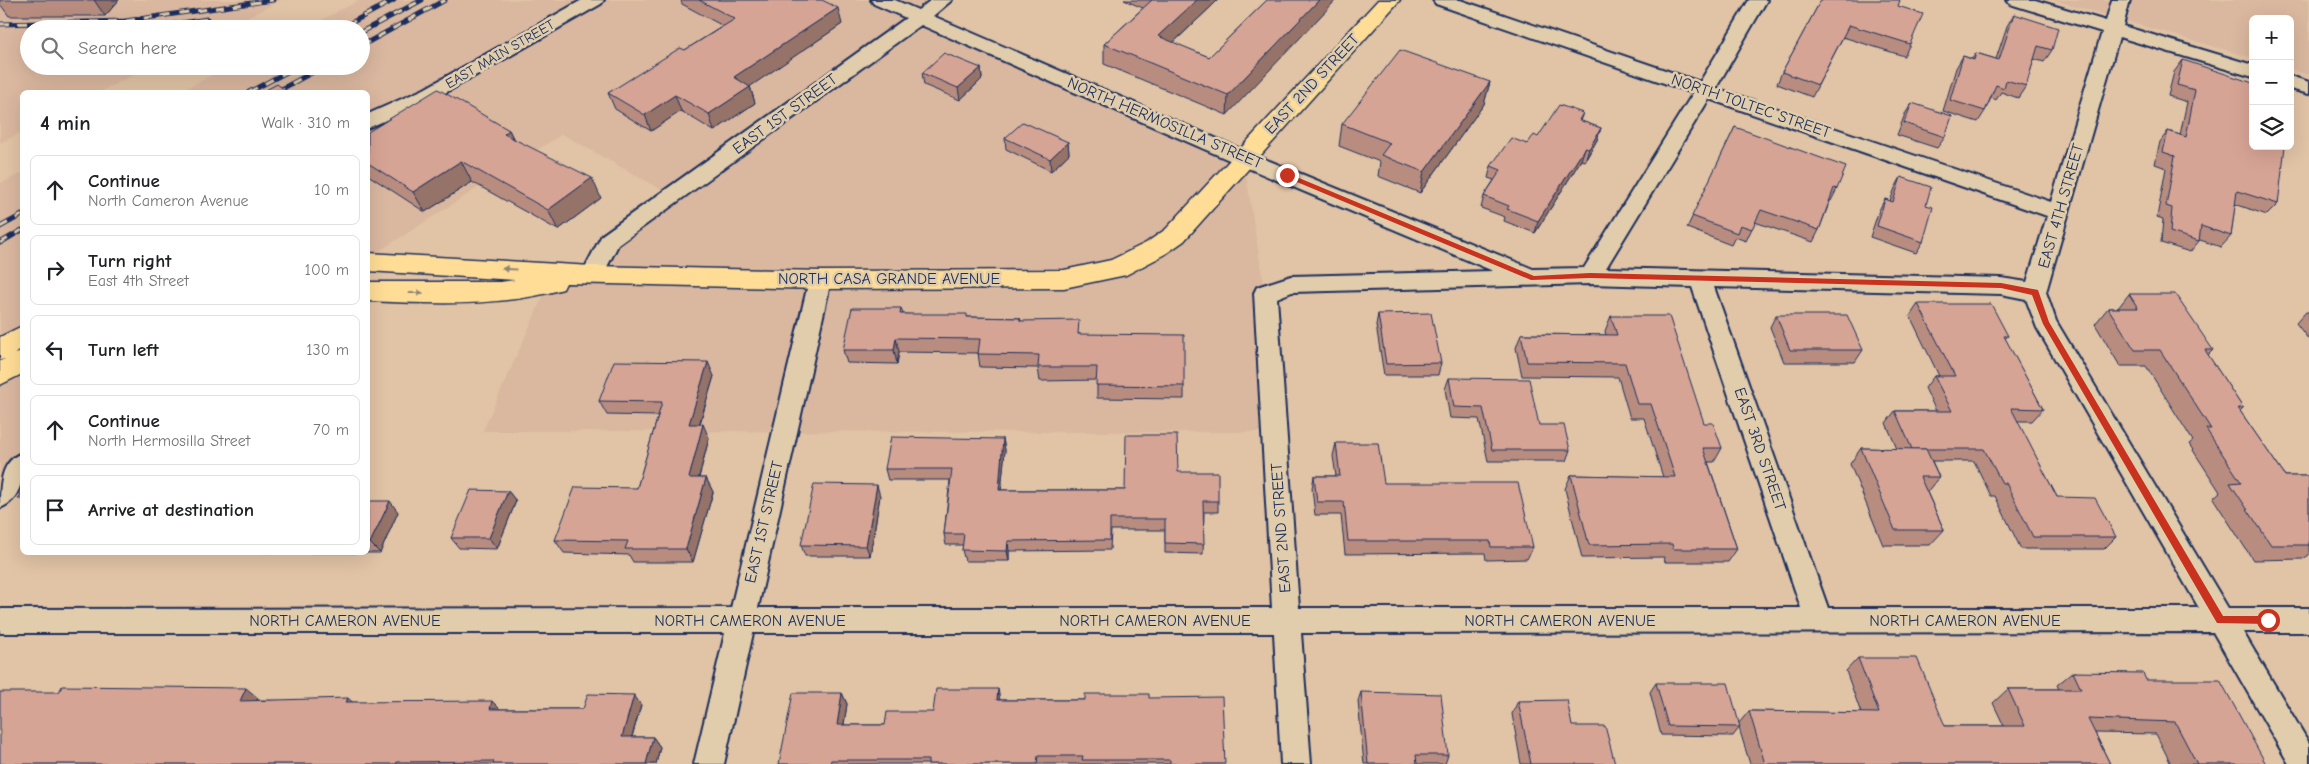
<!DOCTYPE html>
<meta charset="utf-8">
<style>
:root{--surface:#fff;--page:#f2f2f2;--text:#202124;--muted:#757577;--line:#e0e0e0}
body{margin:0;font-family:"Comic Neue",sans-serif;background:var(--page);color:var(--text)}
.controls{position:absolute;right:15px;top:15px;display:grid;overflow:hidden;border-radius:8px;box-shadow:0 5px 20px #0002}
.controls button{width:45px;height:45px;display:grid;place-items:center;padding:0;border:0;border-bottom:1px solid var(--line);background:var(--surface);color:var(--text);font:25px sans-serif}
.stop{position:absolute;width:15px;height:15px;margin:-11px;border:4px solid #c8321e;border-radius:50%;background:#fff}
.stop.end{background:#c8321e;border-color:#fff;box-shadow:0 1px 5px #0008}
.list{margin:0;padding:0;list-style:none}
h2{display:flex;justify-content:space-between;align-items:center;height:65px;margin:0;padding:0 20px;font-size:21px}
h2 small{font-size:16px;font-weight:400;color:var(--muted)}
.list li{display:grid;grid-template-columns:32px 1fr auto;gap:15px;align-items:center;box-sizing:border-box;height:70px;margin:0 10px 10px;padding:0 10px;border:1px solid var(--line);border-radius:8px}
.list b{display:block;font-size:19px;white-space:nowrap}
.list p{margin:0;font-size:16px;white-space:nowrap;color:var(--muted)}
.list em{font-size:16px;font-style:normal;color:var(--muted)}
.icon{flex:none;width:28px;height:28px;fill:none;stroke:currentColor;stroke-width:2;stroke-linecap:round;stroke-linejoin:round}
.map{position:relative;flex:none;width:2309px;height:764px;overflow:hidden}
.search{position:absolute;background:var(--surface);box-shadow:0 5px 20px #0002;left:20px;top:20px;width:350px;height:55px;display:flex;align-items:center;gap:12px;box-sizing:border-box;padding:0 18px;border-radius:28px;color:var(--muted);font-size:19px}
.panel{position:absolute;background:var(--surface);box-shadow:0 5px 20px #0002;left:20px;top:90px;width:350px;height:465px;border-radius:8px}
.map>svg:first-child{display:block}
</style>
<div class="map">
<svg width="2309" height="764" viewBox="0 0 2309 764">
<rect width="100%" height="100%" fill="#e1c3a5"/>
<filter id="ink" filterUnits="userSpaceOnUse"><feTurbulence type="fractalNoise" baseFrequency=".02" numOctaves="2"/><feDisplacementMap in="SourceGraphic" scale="10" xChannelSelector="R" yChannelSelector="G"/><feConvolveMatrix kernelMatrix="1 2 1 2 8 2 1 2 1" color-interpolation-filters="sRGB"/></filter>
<g filter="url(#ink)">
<g fill="#dab79f">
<path d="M0 0H281L225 29H29V66H151L100 92H22V132L0 143Z"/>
<path d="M360 0H579L426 87 368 125V92H179L230 66H361V29H304Z"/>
<path d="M595 0H943L920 16 1243 158 1265 293 1274 432 483 431 549 283 592 275 610 240 671 195 562 134 368 258V132Z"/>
<path d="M2054 0H2309V75L2290 69V19H2253V58Z"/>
<path d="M22 173V343L18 346 22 354V463L0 496V184Z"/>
</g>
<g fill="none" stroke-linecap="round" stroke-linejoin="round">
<g stroke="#1b2f5e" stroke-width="4">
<g id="street">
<path d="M582 0H604L601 4 438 97 368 128V114L424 89Z"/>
<path d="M871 0H895L918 10 931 0H952L933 16 1250 153 1533 269 1584 268 1693 93 1436 4 1433 0H1460L1700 82 1749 0H1767L1716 88 2051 202 2102 32 2010 4 2007 0H2035L2106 21 2112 0H2130L2123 26 2253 65V77L2119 37 2046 292 2056 321 2228 608H2309V632H2243L2309 743V764H2289L2213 632 1301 633 1311 764H1281L1274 633H753L724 764H694L725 633H0V609L731 608 809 280 812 274 820 272 828 274 831 280 758 608H1272L1254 293 1257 287 1291 276 1493 271 1236 163 921 25 618 245 600 281 592 283 584 281 581 275 602 235 906 18 874 4ZM1709 99 2047 216 2027 282 2001 278 1606 268ZM1590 284 1692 287 1801 608H1299L1277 298 1292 292ZM1714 287 2001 294 2026 299 2037 328 2199 608H1828Z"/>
<path d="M2290 76 2309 82V94L2290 89Z"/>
<path d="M22 453C25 473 22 500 0 508 0 486 0 461 22 453Z"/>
</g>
</g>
<g stroke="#1b2f5e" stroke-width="3">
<g id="primary">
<path d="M1378 0H1400L1184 241 1164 255 1126 275 1064 288 820 289 566 283 563 289C503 307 430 304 368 301V282H500L515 280 368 271V253L592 266 820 271 1064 270 1111 260 1146 243 1166 229Z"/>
<path d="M22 326V349L15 354 22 352V374L0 385V361L5 359 0 360V337Z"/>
</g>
</g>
<use href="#street" fill="#e1cdab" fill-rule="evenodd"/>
<use href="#primary" fill="#ffdd96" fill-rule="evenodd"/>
<g stroke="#1b2f5e" stroke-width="5">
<g id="rail">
<path d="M0 24 125 21 273 0"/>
<path d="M347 25 394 0"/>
<path d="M144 29 207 19"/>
<path d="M361 32 422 0"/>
<path d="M361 46 445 0"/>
<path d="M249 92 298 66"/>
<path d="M276 92 324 66"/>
<path d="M0 227 22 215"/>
<path d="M0 243 22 230"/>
</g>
</g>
<use href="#rail" stroke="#e1cdab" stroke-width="3" stroke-dasharray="9" stroke-linecap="butt"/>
</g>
<g fill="#b88d80" stroke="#1b2f5e">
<path d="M0 0H119L105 16H9L0 4Z"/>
<path d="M681 0H822L842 24 750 86 755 103 714 131 681 111 651 131 615 109 608 93 685 50 723 26 682 4Z"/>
<path d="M1124 0H1218L1173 43 1209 57 1267 0 1227 115 1104 64V44L1143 8Z"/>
<path d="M1821 0 1898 6 1910 44 1904 56 1843 37 1812 97 1777 84 1782 72Z"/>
<path d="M2014 14 2052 50 2044 62 2034 59 2026 86 2018 98 2001 92 1996 100 1991 98 1985 111 1978 122 1943 111 1956 68 1963 56 1972 59 1976 53 1996 59 2007 26Z"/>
<path d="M2183 60 2278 204 2267 215 2235 204 2231 236 2221 247 2200 240 2199 241 2190 252 2161 243 2163 219 2157 217 2166 168 2155 164 2160 142 2168 131 2180 135 2187 102 2168 96 2174 72Z"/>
<path d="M981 68 982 79 960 100 924 85 922 73Z"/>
<path d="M1490 82 1484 104 1420 193 1378 176 1380 162 1339 146 1342 124Z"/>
<path d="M1912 103 1945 137 1937 148 1897 135 1905 114Z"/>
<path d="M1583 113 1580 121 1601 128 1597 140 1585 161 1581 160 1535 233 1504 221 1505 217 1481 208 1484 196 1494 180 1488 178 1491 166 1538 137Z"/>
<path d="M1735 127 1837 189 1831 201H1830L1819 230 1813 242 1755 222 1746 241 1735 237 1731 245 1687 228Z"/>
<path d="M509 130 513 138 601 198 558 230 472 182 425 212 368 175V132Z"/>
<path d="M1005 138 1068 142 1069 154 1051 171 1006 149Z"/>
<path d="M1901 177 1926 205 1923 242 1916 253 1870 237 1879 210 1885 199 1890 201 1895 188Z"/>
<path d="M2129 294 2213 350 2208 355 2243 408 2240 411 2285 476H2309V555L2303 559 2253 560 2213 498 2220 492 2189 444 2193 441 2146 366H2120L2095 324 2108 308H2118Z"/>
<path d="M1918 304 2008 336 2005 339 2043 409 2032 421H2017L2057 497 2116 537 2104 549H2021L1995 496H1991L1974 461H1932L1939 477 1927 492 1944 530 1930 545H1883L1850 464 1861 448 1897 449 1886 423 1895 411H1936L1925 388 1934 376H1939L1910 316Z"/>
<path d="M901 308 903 314 968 317 1020 318 1021 321 1080 334 1184 386V399L1097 398V380L1040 381 1038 368 980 367 978 353 899 352 897 364 847 363 843 350Z"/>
<path d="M2306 312H2309V340L2296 323Z"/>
<path d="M1378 314 1441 363 1438 375H1384L1376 325Z"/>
<path d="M1776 315 1863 350 1855 362H1784L1770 327Z"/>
<path d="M1611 316 1704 423 1722 448 1714 462H1708L1737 549 1728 562H1665L1664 557 1582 558 1565 489 1571 475 1663 477 1644 418H1630L1618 377 1522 376 1516 348 1521 334 1606 335 1605 331Z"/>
<path d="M714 376 700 424 709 438 699 478H706L713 492 693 562H633L629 555 564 553 555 540 637 488 658 416 607 415 599 401Z"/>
<path d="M1449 378 1539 425 1570 450 1566 461H1488L1479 419 1450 418 1445 389Z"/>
<path d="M1003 439 1005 450 1001 490H1125L1178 472 1218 501V512H1204L1203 554 1165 553V530H1111L1110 550 1009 551V561H965L962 550 963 545H946L944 534 950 480H888L885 469Z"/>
<path d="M1336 443 1384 483 1533 547 1527 559 1486 560 1485 553 1345 554 1341 515H1315L1312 488 1314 476H1336L1333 456Z"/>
<path d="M508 491 516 501 497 549 459 548 451 538Z"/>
<path d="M880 496 870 556H805L801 545Z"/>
<path d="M368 501 398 512 380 553 89 552H368Z"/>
<path d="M1858 658 1945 726H2004L1993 703 2008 689H2059L2057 685 2073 672 2146 680 2266 764H2171L2156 734 2095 733 2110 764H1750L1739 728 1733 736 1661 735 1650 692 1656 683 1739 723 1749 711 1861 713 1846 671Z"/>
<path d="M1361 692 1448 755 1445 764H1364L1358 701Z"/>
<path d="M842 693 847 704 844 725H885L933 712 1000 700H1085L1149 698 1225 764H779Z"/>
<path d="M258 698 257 700 352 702 500 709H583L641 705 632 737H653L660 747 656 764H0Z"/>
<path d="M1518 701 1615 764H1521L1512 714Z"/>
</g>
<g fill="#967368" stroke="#1b2f5e">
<path d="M94 0H119L105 16Z"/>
<path d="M1197 0H1218L1158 57V36Z"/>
<path d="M1319 0H1336L1227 115 1228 95Z"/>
<path d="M838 8 842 24 739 94 734 77Z"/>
<path d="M981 68 982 79 960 100 958 88Z"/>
<path d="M1490 82 1484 104 1420 193 1424 172Z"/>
<path d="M750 87 755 103 714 131 709 114Z"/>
<path d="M675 95 681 111 651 131 645 115Z"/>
<path d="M1601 128 1597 140 1585 161 1589 149Z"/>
<path d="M509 130 519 151 504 134Z"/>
<path d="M1068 142 1069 154 1051 171 1050 159Z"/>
<path d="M1585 148 1581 160 1535 233 1538 221Z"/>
<path d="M461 161 472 182 425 212 413 192Z"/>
<path d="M592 178 601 198 558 230 548 210Z"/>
<path d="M896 338 899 352 897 364 894 350Z"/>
<path d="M708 362 714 376 695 438 689 424Z"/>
<path d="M703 424 709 438 695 492 689 478Z"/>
<path d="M1003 439 1005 450 1000 501 999 490Z"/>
<path d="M706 478 713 492 693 562 686 549Z"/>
<path d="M877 485 880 496 870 556 866 546Z"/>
<path d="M508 491 516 501 497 549 489 538Z"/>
<path d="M390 501 398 512 380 553 370 543Z"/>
<path d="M1008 541 1009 551V561L1007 551Z"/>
<path d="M246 688 258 698 252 710 240 701Z"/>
<path d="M998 689 1000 700H997Z"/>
<path d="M842 693 847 704 842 736 837 725Z"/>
<path d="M634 695 641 705 629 746 622 737Z"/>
<path d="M348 698 359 708 346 702Z"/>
<path d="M492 701 501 710 490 709Z"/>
<path d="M653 737 660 747 656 764H646Z"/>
</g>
<g fill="#d6a495" stroke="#1b2f5e">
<path d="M699 0H822L838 8 734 77 750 87 709 114 675 95 645 115 608 93 680 48 685 50 735 19Z"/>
<path d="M1152 0H1197L1158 36 1209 57 1267 0H1319L1228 95 1104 44Z"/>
<path d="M1821 0H1900L1898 6 1923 14 1910 44 1849 25 1818 85 1782 72Z"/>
<path d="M2014 14 2058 28 2052 50 2038 46 2026 86 2006 80 2004 88 1996 85 1985 111 1950 100 1963 56 1974 60 1976 53 1999 60Z"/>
<path d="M1400 50 1490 82 1424 172 1381 155 1390 143 1342 124Z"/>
<path d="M944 53 981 68 958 88 922 73Z"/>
<path d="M2183 60 2253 83V146H2285L2278 204 2237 191 2231 236 2201 226 2199 241 2170 232 2172 208 2166 206 2175 156 2163 152 2168 131 2186 137 2195 90 2177 85Z"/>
<path d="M277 84 288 92H262Z"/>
<path d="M438 89 509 130 504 134 592 178 548 210 461 161 413 192 368 163V132Z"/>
<path d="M1912 103 1952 116 1945 137 1904 123Z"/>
<path d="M1559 105 1583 113 1579 120 1601 128 1589 149 1585 148 1538 221 1507 209 1509 206 1484 196 1501 170 1491 166 1511 138 1527 144 1534 135 1538 137Z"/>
<path d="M1023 122 1068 142 1050 159 1005 138Z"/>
<path d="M1735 127 1846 167 1837 189 1834 188 1819 230 1761 210 1752 229 1740 225 1737 233 1692 216Z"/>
<path d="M1901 177 1931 187 1926 205 1933 207 1923 242 1877 226 1885 199 1893 202Z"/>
<path d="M2129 294H2175L2213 350H2205L2243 408H2238L2285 476H2309V545H2271L2230 483 2241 482 2206 429H2211L2160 350H2135L2108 308H2138Z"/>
<path d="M1918 304H1991L2008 336H2004L2043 409 2011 408 2057 497 2095 498 2116 537H2033L2006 483H2002L1984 449H1912L1895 411H1952L1934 376H1955Z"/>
<path d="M852 308H901L900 314H967V317L1020 318V321L1079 320 1078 334 1184 335V386L1096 385 1097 367H1038L1039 355 978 354 980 339 896 338 894 350H843Z"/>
<path d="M1431 313 1441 363 1386 364 1378 314Z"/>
<path d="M1776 315H1847L1863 350H1790Z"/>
<path d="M1611 316H1669L1704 423H1713L1722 448H1703L1737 549H1673L1672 544 1589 545 1571 475 1675 477 1651 404H1637L1625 363 1527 362 1521 334 1617 335Z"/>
<path d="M614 361 708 362 689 424H703L689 478H706L686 549H625L628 541 555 540 575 487 637 488 662 402 599 401Z"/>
<path d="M1449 378 1529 379 1539 425H1564L1570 450H1492L1483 408 1454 407Z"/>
<path d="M1126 435H1177L1178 472H1218V501H1203L1204 544 1165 543V519H1110V540L1008 541 1007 551 962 550 964 534H944L952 469H885L891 437 1003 439 999 490H1125Z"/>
<path d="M1336 443H1378L1384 483H1518L1533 547H1491L1490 541H1348L1344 502H1317L1314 476H1340Z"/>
<path d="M1861 448 1926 449 1939 477H1920L1944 530H1895Z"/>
<path d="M814 484 877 485 866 546 801 545Z"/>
<path d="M471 490 508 491 489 538H451Z"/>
<path d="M22 492V499H18Z"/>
<path d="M368 501H390L370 543H368Z"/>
<path d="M1858 658H1917L1945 726H2025L2008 689H2081L2073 672 2143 673 2146 680H2220L2266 764H2197L2175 722 2088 719 2110 764H1765L1749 711 1879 713Z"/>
<path d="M1656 683H1728L1740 727 1668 726Z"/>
<path d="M62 686 246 688 240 701 348 698 346 702 492 701 490 709H583L588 694 634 695 622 737H653L646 764H493L494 761 397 762 396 764H0V692H59Z"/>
<path d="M936 689H998L997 700H1085V694H1149V698L1222 697 1225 764H1170V760H1082L1083 756H1038L1037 764H928V760H831L830 764H779L793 693H842L837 725H885L887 712H933Z"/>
<path d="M1361 692 1441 694 1448 755H1416L1417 764H1368Z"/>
<path d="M1567 700 1572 726H1605L1615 764H1531L1518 701Z"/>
</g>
<defs><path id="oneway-solid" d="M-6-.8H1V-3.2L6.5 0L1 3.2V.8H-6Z" transform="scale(1.25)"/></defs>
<g fill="#8d867a">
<use href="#oneway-solid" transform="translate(509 269) rotate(-177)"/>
<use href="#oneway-solid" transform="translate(416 293)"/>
</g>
</g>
<path fill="#c8321e" d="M1287 173 1534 276 1590 273 2001 283 2038 290 2049 322 2223 616H2268L2273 620 2268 624 2217 623 2043 324 2032 295 2001 288 1590 278 1531 280 1285 177 1283 175Z"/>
<g text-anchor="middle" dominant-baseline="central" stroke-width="5" stroke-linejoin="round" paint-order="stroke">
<g font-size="14" fill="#1b2f5e" stroke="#e1cdab">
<text transform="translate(500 54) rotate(-30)">EAST MAIN STREET</text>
</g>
<g font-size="16" fill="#1b2f5e" stroke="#e1cdab">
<text transform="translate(1312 84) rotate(-47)">EAST 2ND STREET</text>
<text transform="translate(1751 106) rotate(19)">NORTH TOLTEC STREET</text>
<text transform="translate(785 114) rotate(-36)">EAST 1ST STREET</text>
<text transform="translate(1165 123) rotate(23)">NORTH HERMOSILLA STREET</text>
<text transform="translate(2061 206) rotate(-74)">EAST 4TH STREET</text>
<text x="889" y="279">NORTH CASA GRANDE AVENUE</text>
<text transform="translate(1760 449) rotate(71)">EAST 3RD STREET</text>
<text transform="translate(764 522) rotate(-77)">EAST 1ST STREET</text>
<text transform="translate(1281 528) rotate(-94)">EAST 2ND STREET</text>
<text x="345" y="621">NORTH CAMERON AVENUE</text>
<text x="750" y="621">NORTH CAMERON AVENUE</text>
<text x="1155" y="621">NORTH CAMERON AVENUE</text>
<text x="1560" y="621">NORTH CAMERON AVENUE</text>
<text x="1965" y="621">NORTH CAMERON AVENUE</text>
</g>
</g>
</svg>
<div class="controls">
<button>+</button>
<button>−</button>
<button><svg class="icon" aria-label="layers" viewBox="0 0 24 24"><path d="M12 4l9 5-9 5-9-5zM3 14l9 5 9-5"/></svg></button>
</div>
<div class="stop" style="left:2268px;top:620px"></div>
<div class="stop end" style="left:1287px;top:175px"></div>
<div class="search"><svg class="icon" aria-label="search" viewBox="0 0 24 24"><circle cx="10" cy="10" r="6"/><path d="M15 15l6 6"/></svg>Search here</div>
<section class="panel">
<h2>4 min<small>Walk · 310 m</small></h2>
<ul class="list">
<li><svg class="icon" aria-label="ahead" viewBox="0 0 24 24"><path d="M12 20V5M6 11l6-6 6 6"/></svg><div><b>Continue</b><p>North Cameron Avenue</p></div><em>10 m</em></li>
<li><svg class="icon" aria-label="right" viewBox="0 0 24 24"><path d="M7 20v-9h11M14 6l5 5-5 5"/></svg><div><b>Turn right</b><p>East 4th Street</p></div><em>100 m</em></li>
<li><svg class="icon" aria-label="left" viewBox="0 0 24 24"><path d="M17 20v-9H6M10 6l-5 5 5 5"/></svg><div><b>Turn left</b></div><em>130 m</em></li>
<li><svg class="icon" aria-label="ahead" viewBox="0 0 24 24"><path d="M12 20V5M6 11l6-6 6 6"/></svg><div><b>Continue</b><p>North Hermosilla Street</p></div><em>70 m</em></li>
<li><svg class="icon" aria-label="arrive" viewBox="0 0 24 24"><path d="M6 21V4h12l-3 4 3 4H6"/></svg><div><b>Arrive at destination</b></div></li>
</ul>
</section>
</div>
